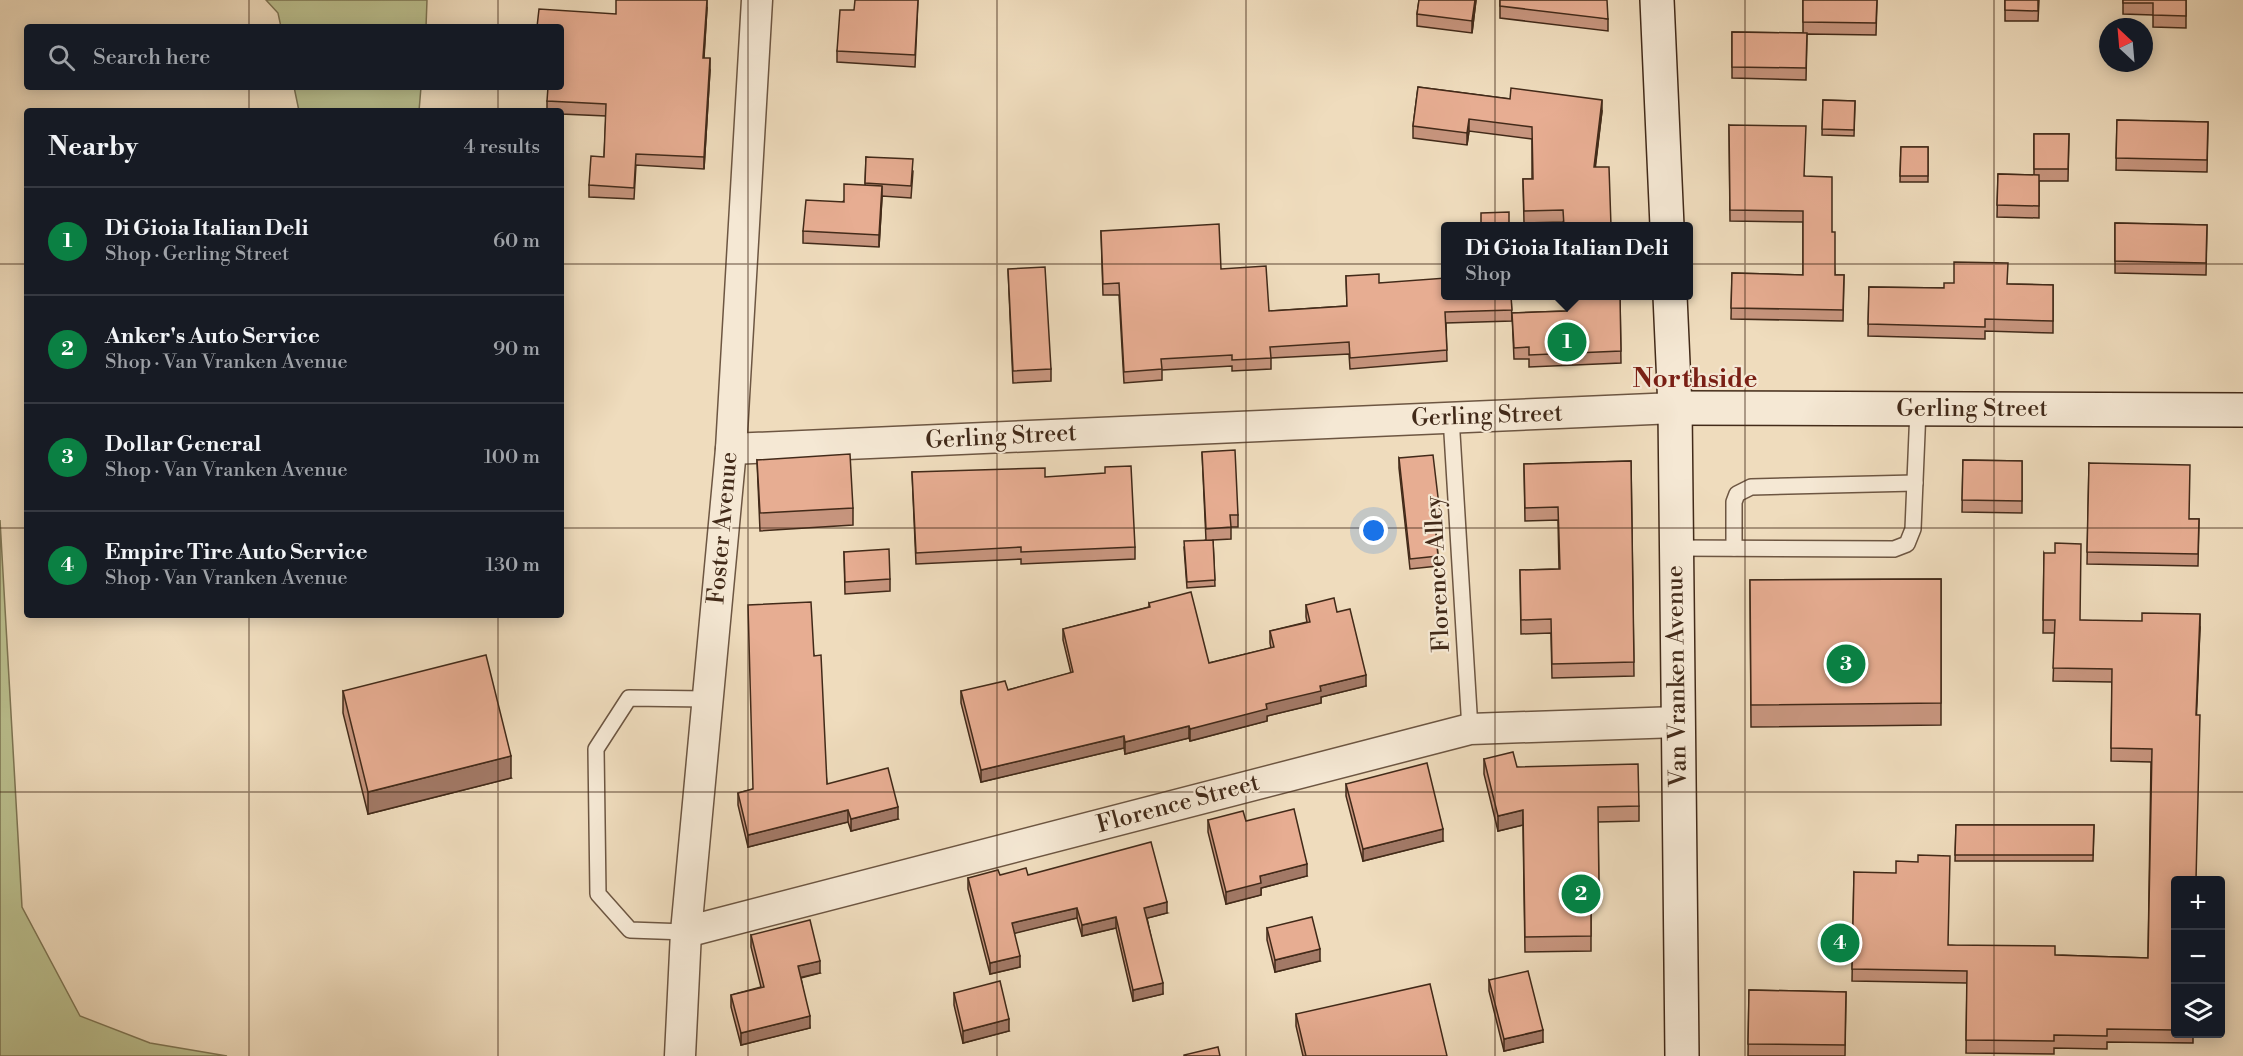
<!DOCTYPE html>
<meta charset="utf-8">
<style>
:root{--surface:#171b24;--page:#20242c;--text:#f1f3f6;--muted:#9ea1a6;--line:#363941;--accent:#0b8043}
body{margin:0;font-family:"Libre Bodoni",serif;background:var(--page);color:var(--text)}
.controls{position:absolute;right:18px;bottom:18px;display:grid;overflow:hidden;border-radius:6px;box-shadow:0 3px 15px #0003}
.controls button{width:54px;height:54px;display:grid;place-items:center;padding:0;border:0;border-bottom:2px solid var(--line);background:var(--surface);color:var(--text);font:30px sans-serif}
.compass{position:absolute;left:2099px;top:18px;width:54px;height:54px;border-radius:50%;background:var(--surface);box-shadow:0 3px 15px #0003;rotate:334deg}
.you{position:absolute;left:1374px;top:531px;width:21px;height:21px;margin:-15px;border:4px solid #fff;border-radius:50%;background:#1a73e8;box-shadow:0 0 0 9px #1a73e833}
.badge{display:grid;place-items:center;width:39px;height:39px;border-radius:50%;background:var(--accent);color:#fff;font-size:20px;font-weight:700}
.pin{position:absolute;translate:-50% -50%;border:3px solid #fff;box-shadow:0 2px 6px #0006}
.popup{position:absolute;left:1441px;top:222px;width:252px;height:78px;box-sizing:border-box;display:grid;place-content:center;border-radius:6px;background:var(--surface);filter:drop-shadow(0 2px 4px #0005);font-size:20px;white-space:nowrap;color:var(--muted)}
.popup b{font-size:22px;color:var(--text)}
.popup::after{content:'';position:absolute;left:50%;top:100%;margin-left:-12px;border:12px solid transparent;border-top-color:var(--surface)}
.list{margin:0;padding:0;list-style:none}
h2{display:flex;justify-content:space-between;align-items:center;height:78px;margin:0;padding:0 24px;font-size:26px}
h2 small{font-size:20px;font-weight:400;color:var(--muted)}
.list li{display:grid;grid-template-columns:39px 1fr auto;gap:18px;align-items:center;box-sizing:border-box;height:108px;padding:0 24px;border-top:2px solid var(--line)}
.list b{display:block;font-size:22px;white-space:nowrap}
.list p{margin:0;font-size:20px;white-space:nowrap;color:var(--muted)}
.list em{font-size:20px;font-style:normal;color:var(--muted)}
.icon{flex:none;width:33px;height:33px;fill:none;stroke:currentColor;stroke-width:2;stroke-linecap:round;stroke-linejoin:round}
.map{position:relative;flex:none;width:2243px;height:1056px;overflow:hidden}
.search{position:absolute;background:var(--surface);box-shadow:0 3px 15px #0003;left:24px;top:24px;width:540px;height:66px;display:flex;align-items:center;gap:15px;box-sizing:border-box;padding:0 21px;border-radius:6px;color:var(--muted);font-size:22px}
.panel{position:absolute;background:var(--surface);box-shadow:0 3px 15px #0003;left:24px;top:108px;width:540px;height:510px;border-radius:6px}
.map>svg:first-child{display:block}
</style>
<div class="map">
<svg width="2243" height="1056" viewBox="0 0 2243 1056">
<rect width="100%" height="100%" fill="#efdcbd"/>
<filter id="stains"><feTurbulence type="fractalNoise" baseFrequency=".00333" numOctaves="4"/><feColorMatrix values="0 0 0 0 .2 0 0 0 0 .09 0 0 0 0 .02 0 0 0 .5 -.17"/></filter>
<radialGradient id="worn" r=".72"><stop offset=".6" stop-color="#630" stop-opacity="0"/><stop offset="1" stop-color="#630" stop-opacity=".3"/></radialGradient>
<g fill="#bbc08f" stroke="#7e7554" stroke-width="1.5">
<path d="M266 0H427L426 27H281L278 13Z"/>
<path d="M294 87H421L419 111H299Z"/>
<path d="M0 520 22 907 80 1016 150 1043 227 1056H0Z"/>
</g>
<g fill="none" stroke-linecap="round" stroke-linejoin="round">
<g stroke="#6d5642" stroke-width="18">
<g id="lane">
<path d="M1451 417 1470 729"/>
<path d="M1676 548 1894 549 1907 544 1913 529 1918 409"/>
<path d="M1734 548V502L1737 494 1751 487 1915 483"/>
<path d="M686 932 630 930 598 894 596 749 629 698 707 699"/>
</g>
</g>
<g stroke="#6d5642" stroke-width="33">
<g id="street">
<path d="M731 449 1675 408"/>
<path d="M686 932 1470 729 1678 722"/>
<path d="M680 1056 686 932 731 449 757 0"/>
</g>
</g>
<g stroke="#422a19" stroke-width="36">
<g id="secondary">
<path d="M1657 0 1667 226"/>
<path d="M1670 296 1675 408 1682 1056"/>
<path d="M1675 408 2243 410"/>
</g>
</g>
<use href="#lane" stroke="#f5e8d4" stroke-width="15"/>
<use href="#street" stroke="#f5e8d4" stroke-width="30"/>
<use href="#secondary" stroke="#f5e8d4" stroke-width="33"/>
</g>
<g fill="#c7957e" stroke="#422a19" stroke-width="1.5">
<path d="M918 0 915 67 837 62V51L854 10Z"/>
<path d="M1419 0H1476L1472 33 1417 26V14Z"/>
<path d="M1500 0 1608 19V31L1500 18Z"/>
<path d="M1803 0H1877L1876 35 1807 34 1806 80 1732 78V32L1803 33Z"/>
<path d="M2005 0H2039L2038 21H2005Z"/>
<path d="M2123 0H2186V28L2153 27V15L2123 14Z"/>
<path d="M707 8 704 58 710 70 704 169 636 165 634 199 589 197V185L604 157 606 116 561 114V111H547V101Z"/>
<path d="M1418 87 1602 111 1595 167 1563 222 1524 223 1523 179H1532V139L1469 131 1467 145 1413 138V126Z"/>
<path d="M1823 100 1855 101 1854 136 1822 135Z"/>
<path d="M2117 120 2208 122 2207 172 2116 170Z"/>
<path d="M1729 125 1805 176 1832 232 1835 275H1844L1843 321 1731 319 1732 273 1803 275V222L1730 221Z"/>
<path d="M2034 134H2069L2068 181H2039V218L1997 217 1998 174 2034 175Z"/>
<path d="M1901 147H1928V182H1900Z"/>
<path d="M866 157 913 171 911 198 882 196 879 247 803 243V231L865 185Z"/>
<path d="M2115 223 2207 225 2206 275 2115 273Z"/>
<path d="M1101 231 1221 269 1269 311 1347 306 1346 276 1379 283 1511 296 1512 321 1446 323 1447 361 1350 369 1349 354 1271 358V369L1232 371V366L1162 370V380L1124 383 1119 295H1103Z"/>
<path d="M1008 269 1051 369V381L1013 383Z"/>
<path d="M2008 284 2053 285V333L1985 331V339L1868 336 1869 287 1944 288Z"/>
<path d="M1620 296 1621 363 1529 367V359H1514L1512 313 1566 311Z"/>
<path d="M1202 452 1238 515V527H1231V539L1213 540 1215 586 1187 588 1184 547 1206 540Z"/>
<path d="M1399 458 1440 514V524H1435L1438 556V566L1410 569 1399 468Z"/>
<path d="M757 460 853 508V525L760 531Z"/>
<path d="M1963 460 2022 461V513L1962 512Z"/>
<path d="M1631 461 1634 676 1552 678 1551 633 1521 634 1520 570 1559 569 1558 520 1525 521 1524 464Z"/>
<path d="M2089 463 2189 519H2199L2198 566 2087 564Z"/>
<path d="M912 472 1045 477 1135 547V559L1021 564V559L916 564Z"/>
<path d="M844 552 890 579V591L845 594Z"/>
<path d="M2044 553 2080 620 2200 627 2196 715 2175 880V1034H2193V1043L2107 1042V1049L2054 1048V1054L1966 1053 1967 983 1852 981 1854 872 1949 945 2055 955 2148 958 2151 762 2111 761 2112 682 2053 681 2055 633H2043Z"/>
<path d="M1941 579V725L1751 727 1750 580Z"/>
<path d="M1149 603 1209 663 1271 648 1270 643V631L1307 622 1306 617V605L1337 612 1366 686 1321 697V703L1267 716V721L1190 741 1189 738 1125 754 1124 748 981 782 961 703V691L1008 690 1071 673 1063 640V629L1149 607Z"/>
<path d="M814 656 827 784 898 819 851 831 848 822 748 847 738 805V793L753 789Z"/>
<path d="M343 691 511 778 368 814 343 713Z"/>
<path d="M1484 759 1517 767 1639 806V821L1598 822 1599 903H1591V951L1525 952 1523 825 1498 831 1484 774Z"/>
<path d="M1346 784 1443 841 1363 861 1346 796Z"/>
<path d="M1208 820 1246 821 1307 876 1261 888V895L1226 904 1208 832Z"/>
<path d="M1956 825H2094L2093 861H1955Z"/>
<path d="M1000 875H1028L1167 913 1147 918 1163 994 1133 1001 1116 928 1082 936 1077 918 1014 933 1020 967 990 974 968 889V878Z"/>
<path d="M1267 928 1320 961 1275 972 1267 940Z"/>
<path d="M751 935 820 973 801 978 810 1028 741 1045 731 1007V995L761 987 751 947Z"/>
<path d="M1489 980 1543 1042 1504 1051 1489 991Z"/>
<path d="M1749 990 1846 992 1845 1056H1748Z"/>
<path d="M954 993 1009 1031 963 1043 954 1005Z"/>
<path d="M1296 1014 1447 1056H1303L1296 1026Z"/>
</g>
<g fill="#a27966" stroke="#422a19" stroke-width="1.5">
<path d="M707 0V8L703 69V58Z"/>
<path d="M1475 0H1476L1472 33V21Z"/>
<path d="M710 58V70L704 169V157Z"/>
<path d="M1602 100V111L1594 179V167Z"/>
<path d="M1469 119V131L1467 145V133Z"/>
<path d="M882 186V198L879 247V235Z"/>
<path d="M2200 614V627L2196 728V715Z"/>
<path d="M1366 675V686L1321 697V703L1267 716V721L1190 741V729L1320 686Z"/>
<path d="M1189 726V738L1125 754V742Z"/>
<path d="M1124 736V748L981 782V770Z"/>
<path d="M511 756V778L368 814V792Z"/>
<path d="M898 807V819L851 831V819Z"/>
<path d="M848 810V822L748 847V835Z"/>
<path d="M1523 810V825L1498 831V816Z"/>
<path d="M1443 829V841L1363 861V849Z"/>
<path d="M1307 864V876L1261 888V895L1226 904V892L1260 876Z"/>
<path d="M1167 902V913L1144 919V908Z"/>
<path d="M1077 908V918L1012 934V923Z"/>
<path d="M1116 917V928L1082 936V925Z"/>
<path d="M1320 949V961L1275 972V960Z"/>
<path d="M1020 956V967L990 974V963Z"/>
<path d="M820 961V973L798 978V966Z"/>
<path d="M1163 983V994L1133 1001V990Z"/>
<path d="M810 1016V1028L741 1045V1033Z"/>
<path d="M1009 1019V1031L963 1043V1031Z"/>
<path d="M1543 1030V1042L1504 1051V1039Z"/>
</g>
<g fill="#e7ad92" stroke="#422a19" stroke-width="1.5">
<path d="M616 0H707L703 58H710L704 157 636 154 634 188 589 185 591 156 604 157 606 104 547 101 548 87H561V27H537L539 9 616 14Z"/>
<path d="M855 0H918L915 55 837 51 840 10H854Z"/>
<path d="M1419 0H1475L1472 21 1417 14Z"/>
<path d="M1500 0H1607L1608 19 1500 6Z"/>
<path d="M1803 0H1877L1876 23 1803 22Z"/>
<path d="M2005 0H2038V11L2005 10Z"/>
<path d="M2123 0H2186V16L2153 15V3H2123Z"/>
<path d="M1732 32 1807 33 1806 68 1732 67Z"/>
<path d="M1418 87 1510 99 1511 88 1602 100 1594 167H1609L1611 226H1564L1563 210 1524 211 1523 179H1533L1532 127 1469 119 1467 133 1413 126Z"/>
<path d="M1823 100 1855 101 1854 130 1822 129Z"/>
<path d="M2117 120 2208 122 2207 160 2116 158Z"/>
<path d="M1729 125 1806 126 1804 176 1832 177V232H1835V275H1844L1843 310 1731 308 1732 273 1803 275V211L1730 210Z"/>
<path d="M2034 134H2069L2068 169H2034Z"/>
<path d="M1901 147H1928V176H1900Z"/>
<path d="M866 157 913 159 911 186 865 183Z"/>
<path d="M1998 174 2039 175V206L1997 205Z"/>
<path d="M844 184 882 186 879 235 803 231 806 200 844 202Z"/>
<path d="M1509 212V226H1481V213Z"/>
<path d="M2115 223 2207 225 2206 263 2115 261Z"/>
<path d="M1219 224 1221 269 1266 266 1269 311 1347 306 1346 276 1379 274V283L1446 278V296H1511L1512 310 1445 312 1447 350 1350 358 1349 342 1270 347 1271 358 1232 360V355L1161 359 1162 369 1124 372 1119 283 1103 284 1101 231Z"/>
<path d="M1954 262 2008 263 2007 284 2053 285V321L1985 319V327L1868 324 1869 287 1944 288V283H1954Z"/>
<path d="M1045 267 1051 369 1013 371 1008 269Z"/>
<path d="M1566 296H1620L1621 351 1529 355V347L1514 348 1512 313 1567 311Z"/>
<path d="M1235 450 1238 515H1230L1231 527 1206 529 1202 452Z"/>
<path d="M850 454 853 508 760 513 757 460Z"/>
<path d="M1433 455 1440 514H1434L1438 556 1410 559 1399 458Z"/>
<path d="M1963 460 2022 461V501L1962 500Z"/>
<path d="M1631 461 1634 662 1552 664 1551 619 1521 620 1520 570 1560 569 1558 507 1525 508 1524 464Z"/>
<path d="M2089 463 2190 465 2189 519H2199L2198 554 2087 552Z"/>
<path d="M1131 466 1135 547 1021 552V547L916 553 912 472 1045 468V477L1105 473V467Z"/>
<path d="M1213 540 1215 580 1187 582 1184 541Z"/>
<path d="M2055 543 2081 544 2080 620 2142 621V613L2200 614 2196 715H2200L2196 880H2175V1030L2107 1029V1036L2054 1035V1041L1966 1040 1967 971 1852 969 1854 872 1896 873V861L1918 862V855L1950 856 1948 945 2055 946V955L2148 958 2152 749 2111 748 2112 669 2053 668 2055 620H2043L2044 553H2055Z"/>
<path d="M889 549 890 579 845 582 844 552Z"/>
<path d="M1941 579V703L1751 705 1750 580Z"/>
<path d="M1191 592 1209 663 1274 647 1270 631 1310 622 1306 605 1334 598 1337 612 1350 609 1366 675 1320 686 1321 691 1266 704 1267 709 1190 729 1189 726 1125 742 1124 736 981 770 961 691 1005 681 1008 690 1073 672 1063 629 1150 607 1149 603Z"/>
<path d="M811 602 814 656 821 655 827 784 888 768 898 807 851 819 848 810 748 835 738 793 753 789 748 605Z"/>
<path d="M486 655 511 756 368 792 343 691Z"/>
<path d="M1513 752 1517 767 1638 764 1639 806 1598 807 1599 888H1591V936L1525 937 1523 810 1498 816 1484 759Z"/>
<path d="M1427 763 1443 829 1363 849 1346 784Z"/>
<path d="M1294 809 1307 864 1260 876 1261 883 1226 892 1208 820 1243 811 1246 821Z"/>
<path d="M1956 825H2094L2093 855H1955Z"/>
<path d="M1151 842 1167 902 1144 908 1163 983 1133 990 1116 917 1082 925 1077 908 1012 923 1020 956 990 963 968 878 998 870 1000 875 1026 868 1028 875Z"/>
<path d="M1312 917 1320 949 1275 960 1267 928Z"/>
<path d="M810 920 820 961 798 966 810 1016 741 1033 731 995 764 987 751 935Z"/>
<path d="M1528 971 1543 1030 1504 1039 1489 980Z"/>
<path d="M1000 981 1009 1019 963 1031 954 993Z"/>
<path d="M1430 984 1447 1056H1306L1296 1014Z"/>
<path d="M1749 990 1846 992 1845 1045 1748 1044Z"/>
<path d="M1218 1047 1220 1056H1184V1055Z"/>
</g>
<path fill="none" stroke="#422a19" stroke-width="1.5" stroke-opacity="0.55" d="M249 0V27M498 0V27M748 0V1056M997 0V1056M1246 0V1056M1495 0V1056M1745 0V1056M1994 0V1056M249 87V111M498 87V111M0 264H27M561 264H2243M0 528H27M561 528H2243M249 615V1056M498 615V1056M0 792H2243"/>
<g text-anchor="middle" dominant-baseline="central" stroke-width="4.5" stroke-linejoin="round" paint-order="stroke">
<g font-size="24" fill="#422a19" stroke="#f5e8d4">
<text x="1972" y="409">Gerling Street</text>
<text transform="translate(1487 416) rotate(-2)">Gerling Street</text>
<text transform="translate(1001 437) rotate(-3)">Gerling Street</text>
<text transform="translate(723 528) rotate(-85)">Foster Avenue</text>
<text transform="translate(1438 574) rotate(-93)">Florence Alley</text>
<text transform="translate(1677 676) rotate(-91)">Van Vranken Avenue</text>
<text transform="translate(1178 804) rotate(-15)">Florence Street</text>
</g>
<g font-size="26" font-weight="bold" fill="#7a1f14" stroke="#f5e8d4">
<text x="1695" y="379">Northside</text>
</g>
</g>
<rect width="100%" height="100%" filter="url(#stains)"/>
<rect width="100%" height="100%" fill="url(#worn)"/>
</svg>
<div class="controls">
<button>+</button>
<button>−</button>
<button><svg class="icon" aria-label="layers" viewBox="0 0 24 24"><path d="M12 4l9 5-9 5-9-5zM3 14l9 5 9-5"/></svg></button>
</div>
<svg class="compass" viewBox="-18 -18 36 36"><path d="M0-13l5 13h-10z" fill="#e53935"/><path d="M0 13l5-13h-10z" fill="#9ea1a6"/></svg>
<div class="you"></div>
<div class="pin badge" style="left:1567px;top:342px">1</div>
<div class="popup"><b>Di Gioia Italian Deli</b>Shop</div>
<div class="pin badge" style="left:1581px;top:894px">2</div>
<div class="pin badge" style="left:1846px;top:664px">3</div>
<div class="pin badge" style="left:1840px;top:943px">4</div>
<div class="search"><svg class="icon" aria-label="search" viewBox="0 0 24 24"><circle cx="10" cy="10" r="6"/><path d="M15 15l6 6"/></svg>Search here</div>
<section class="panel">
<h2>Nearby<small>4 results</small></h2>
<ul class="list">
<li><span class="badge">1</span><div><b>Di Gioia Italian Deli</b><p>Shop · Gerling Street</p></div><em>60 m</em></li>
<li><span class="badge">2</span><div><b>Anker's Auto Service</b><p>Shop · Van Vranken Avenue</p></div><em>90 m</em></li>
<li><span class="badge">3</span><div><b>Dollar General</b><p>Shop · Van Vranken Avenue</p></div><em>100 m</em></li>
<li><span class="badge">4</span><div><b>Empire Tire Auto Service</b><p>Shop · Van Vranken Avenue</p></div><em>130 m</em></li>
</ul>
</section>
</div>
